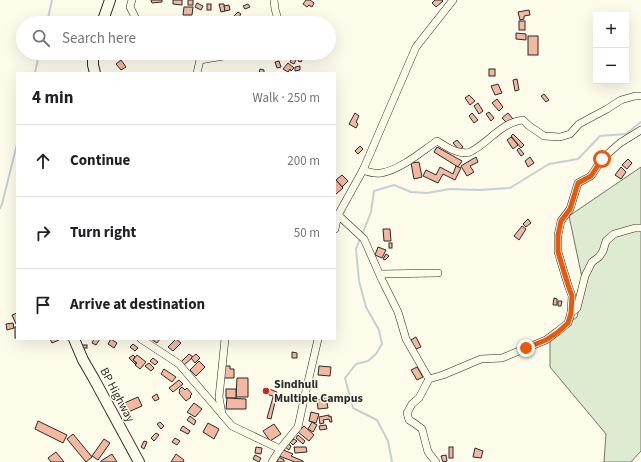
<!DOCTYPE html>
<meta charset="utf-8">
<style>
:root{--surface:#fff;--page:#f2f2f2;--text:#202124;--muted:#757577;--line:#e0e0e0}
body{margin:0;font-family:"Source Sans 3",sans-serif;background:var(--page);color:var(--text)}
.controls{position:absolute;right:12px;top:12px;display:grid;overflow:hidden;border-radius:0px;box-shadow:0 4px 16px #0002}
.controls button{width:36px;height:36px;display:grid;place-items:center;padding:0;border:0;border-bottom:1px solid var(--line);background:var(--surface);color:var(--text);font:20px sans-serif}
.stop{position:absolute;width:12px;height:12px;margin:-9px;border:3px solid #ea580c;border-radius:50%;background:#fff}
.stop.end{background:#ea580c;border-color:#fff;box-shadow:0 1px 4px #0008}
.list{margin:0;padding:0;list-style:none}
h2{display:flex;justify-content:space-between;align-items:center;height:52px;margin:0;padding:0 16px;font-size:17px}
h2 small{font-size:13px;font-weight:400;color:var(--muted)}
.list li{display:grid;grid-template-columns:26px 1fr auto;gap:12px;align-items:center;box-sizing:border-box;height:72px;padding:0 16px;border-top:1px solid var(--line)}
.list b{display:block;font-size:15px;white-space:nowrap}
.list em{font-size:13px;font-style:normal;color:var(--muted)}
.icon{flex:none;width:22px;height:22px;fill:none;stroke:currentColor;stroke-width:2;stroke-linecap:round;stroke-linejoin:round}
.map{position:relative;flex:none;width:641px;height:462px;overflow:hidden}
.search{position:absolute;background:var(--surface);box-shadow:0 4px 16px #0002;left:16px;top:16px;width:320px;height:44px;display:flex;align-items:center;gap:10px;box-sizing:border-box;padding:0 14px;border-radius:22px;color:var(--muted);font-size:15px}
.panel{position:absolute;background:var(--surface);box-shadow:0 4px 16px #0002;left:16px;top:72px;width:320px;height:268px;border-radius:0px}
.map>svg:first-child{display:block}
</style>
<div class="map">
<svg width="641" height="462" viewBox="0 0 641 462">
<rect width="100%" height="100%" fill="#fdfbea"/>
<path fill="#deebd1" stroke="#74746e" d="M641 167V451L631 462H604L606 434 550 367V338L577 317 584 287 569 216Z"/>
<g fill="none" stroke-linecap="round" stroke-linejoin="round">
<g stroke="#c7d0d0" stroke-width="2">
<path d="M47 23 52 0"/>
<path d="M35 73 39 53"/>
<path d="M0 208 2 204 17 144"/>
<path d="M362 235 371 212 374 191 394 185 411 192 427 193 450 189 479 190 510 188 549 164 578 159 600 136 626 134 641 122"/>
<path d="M360 239 356 249 359 281 366 307 379 330 382 344 376 354 368 361 356 364 345 378 353 408 377 420 388 441 392 462"/>
</g>
</g>
<g fill="#f2b8a0" stroke="#2b2b2b">
<path d="M151 0H162V2L152 3Z"/>
<path d="M173 0H182V5L173 4Z"/>
<rect x="188" y="0" width="5" height="5"/>
<path d="M306 0H310L314 3 312 7 309 5 307 7 303 4Z"/>
<path d="M435 0H442L443 1 436 7 432 3Z"/>
<path d="M197 3 203 6 201 10 195 7Z"/>
<rect x="207" y="4" width="4" height="6"/>
<path d="M219 4H224L225 11 221 12Z"/>
<path d="M248 4 250 7 245 9 243 6Z"/>
<path d="M229 5 230 10 225 11 224 6Z"/>
<path d="M184 7H193L192 15H183Z"/>
<path d="M529 10 530 15 524 16V19L520 20 518 12Z"/>
<path d="M238 12 241 14 237 20 233 17Z"/>
<rect x="519" y="21" width="6" height="9"/>
<path d="M516 33 526 34V40L516 39Z"/>
<rect x="528" y="36" width="10" height="19"/>
<path d="M301 54 304 56 301 62 298 61Z"/>
<path d="M293 56 297 58 294 64 290 62Z"/>
<path d="M121 60 126 67 121 70 116 64Z"/>
<path d="M279 61 281 67 277 68 275 62Z"/>
<path d="M288 63 294 68 291 71 290 69 288 72 283 69Z"/>
<path d="M300 66V70L295 71V67Z"/>
<path d="M260 69 264 70V73H259Z"/>
<rect x="489" y="69" width="6" height="7"/>
<path d="M517 79 519 90 515 91 513 80Z"/>
<path d="M498 84 502 93 495 95 491 86Z"/>
<path d="M544 94 549 100 546 102 541 96Z"/>
<path d="M469 95 475 101 470 105 465 98Z"/>
<path d="M497 99 503 107 499 111 492 103Z"/>
<path d="M478 103 483 111 479 114 474 106Z"/>
<path d="M489 112 494 118 491 121 486 114Z"/>
<path d="M355 113 359 116 356 122 358 124 356 128 349 124Z"/>
<path d="M472 113 478 120 474 123 469 116Z"/>
<path d="M508 113 513 119 508 124 502 118Z"/>
<path d="M513 134 524 145 521 148 511 136Z"/>
<path d="M511 137 518 145 513 149 507 140Z"/>
<path d="M457 140 463 147 459 150 453 143Z"/>
<path d="M360 146 363 149 358 154 355 151Z"/>
<path d="M437 147 462 161 458 167 434 152Z"/>
<path d="M519 148 524 154 521 156 517 150Z"/>
<path d="M476 157 478 162 470 166 474 172 467 176 461 166Z"/>
<path d="M530 157 534 163 528 167 525 161Z"/>
<path d="M628 159 632 163 627 169 622 165Z"/>
<path d="M419 162 422 177 414 179 411 163Z"/>
<path d="M456 166 461 168 455 180 443 174 438 183 423 176 426 170 436 175 440 167 453 174Z"/>
<path d="M621 167 626 172 621 179 615 175Z"/>
<path d="M342 175 348 181 342 187 336 180Z"/>
<path d="M336 180 343 188 336 194 335 193V181Z"/>
<path d="M528 219 531 223 526 227 523 224Z"/>
<path d="M522 226 526 229 519 240 514 236Z"/>
<path d="M383 229H390L391 241H384Z"/>
<rect x="389" y="243" width="3" height="5"/>
<path d="M378 247 386 250 382 258 375 255Z"/>
<path d="M386 254 389 256 385 260 383 259Z"/>
<path d="M554 298 557 299V305H553Z"/>
<path d="M558 301H562L561 306H558Z"/>
<path d="M17 313V323L16 324 12 315Z"/>
<path d="M13 323 14 328 7 330 6 324Z"/>
<rect x="15" y="327" width="2" height="11"/>
<path d="M416 337 421 347 416 349 411 340Z"/>
<path d="M50 339H58L59 340 52 343Z"/>
<path d="M94 339H100L96 345 92 343Z"/>
<path d="M111 339 117 343 114 348 108 344Z"/>
<path d="M151 339H160L157 343Z"/>
<path d="M176 339 181 343 173 351 168 347Z"/>
<path d="M133 344 138 348 135 351 130 347Z"/>
<rect x="80" y="345" width="7" height="3"/>
<path d="M292 352 297 353V358H292Z"/>
<path d="M189 354 193 357 183 366 180 363Z"/>
<path d="M196 354 200 358 195 363 191 358Z"/>
<path d="M133 355 135 357 133 360 136 362 135 364 129 358Z"/>
<path d="M137 355 146 362 140 369 135 365 137 363 133 360Z"/>
<path d="M153 358 158 362 155 365 150 361Z"/>
<path d="M199 361 205 367 196 376 190 370Z"/>
<path d="M149 363 154 368 151 371 145 366Z"/>
<path d="M224 366H230V369H234V378H224Z"/>
<path d="M319 366 331 367 330 376 318 375Z"/>
<path d="M417 367 423 377 417 380 411 370Z"/>
<path d="M164 369 176 377 172 382 161 374Z"/>
<path d="M237 378H248V397H236Z"/>
<path d="M179 380 183 384 173 392 169 388Z"/>
<path d="M182 387 185 390 187 388 192 394 190 396 191 397 186 401 179 393 180 391 179 390Z"/>
<path d="M264 387 277 392 275 397 262 392Z"/>
<rect x="226" y="389" width="10" height="9"/>
<path d="M157 394 159 399 155 401 152 397Z"/>
<path d="M138 397 142 406 126 413 122 404Z"/>
<path d="M273 397 276 398 271 419 267 418Z"/>
<path d="M227 398 246 399V409H226Z"/>
<path d="M326 398 328 408 318 409 317 400Z"/>
<path d="M194 403 202 409 195 417 187 412Z"/>
<path d="M311 412 319 414 316 423 309 421Z"/>
<path d="M329 415V417L331 416 332 422H330L329 419 323 420 324 423 320 424 319 417Z"/>
<path d="M190 416 196 421 194 425 187 420Z"/>
<path d="M38 421 67 435 63 443 35 429Z"/>
<path d="M160 422 164 426 161 429 157 424Z"/>
<path d="M312 422 317 425 313 432 308 429Z"/>
<path d="M208 423 219 429 214 439 203 432Z"/>
<path d="M274 424 281 434 270 441 263 431Z"/>
<path d="M326 425 327 429 320 430 319 426Z"/>
<path d="M183 426 190 431 188 434 180 430Z"/>
<path d="M304 426 314 435 309 441 298 432Z"/>
<path d="M156 433 159 435 154 441 151 438Z"/>
<path d="M73 434 92 457 86 462 67 439Z"/>
<path d="M298 435 305 441 303 444 296 438Z"/>
<path d="M175 438 180 441 177 445 172 442Z"/>
<path d="M104 439 110 443 98 460 92 456Z"/>
<path d="M294 439 297 441 293 445 290 442Z"/>
<path d="M144 441 147 442 144 449 141 447Z"/>
<path d="M287 443 291 446 289 450 285 447Z"/>
<path d="M256 447 262 448 261 454 255 453Z"/>
<path d="M294 447H306L307 452 295 453Z"/>
<rect x="449" y="447" width="4" height="11"/>
<path d="M475 448 483 451 481 458 473 457Z"/>
<path d="M281 449 293 454 291 456 303 461V462H295L279 456Z"/>
<path d="M56 452 64 462H51L48 458Z"/>
<path d="M112 454 117 462H101V461Z"/>
<path d="M176 454 184 460 183 462H171Z"/>
<path d="M255 455 261 458 259 462 253 459Z"/>
<path d="M446 455 447 461 443 462 441 456Z"/>
<path d="M279 457 284 460V462H277Z"/>
</g>
<g fill="none" stroke-linecap="round" stroke-linejoin="round">
<g stroke="#2b2b2b" stroke-width="8">
<g id="minor">
<path d="M132 0 130 7 138 23"/>
<path d="M274 0 275 9 279 23"/>
<path d="M180 53 197 54 200 60 241 53"/>
<path d="M197 73 200 60"/>
<path d="M363 170C368 172 374 174 381 173 400 170 421 152 437 141 444 145 451 151 459 152 463 153 469 153 472 151 489 142 502 122 523 120L528 125 544 136 560 137 570 134 579 124 607 109 621 100 635 96H641"/>
<path d="M338 215 363 170 416 47 453 0"/>
<path d="M335 229 338 215 364 239 382 280 398 312 406 339 429 379 419 398 412 404 407 413 409 420 414 423 422 429 428 452 436 462"/>
<path d="M380 274 438 273"/>
<path d="M571 313 577 308 585 276 592 262 599 257 603 251 606 241 614 234 635 228H641"/>
<path d="M141 339 179 364 232 426 280 449 298 427 305 395 318 339"/>
<path d="M429 379 443 375 481 359 502 358 546 340 558 331 568 323 571 313 572 296 568 285 558 252V235L561 221 570 209 578 183 591 176 602 159 620 143 641 130"/>
<path d="M222 414 219 397 225 339"/>
<path d="M272 462 280 449"/>
</g>
</g>
<g stroke="#2b2b2b" stroke-width="12">
<g id="highway">
<path d="M102 23 110 0"/>
<path d="M93 53V65L95 73"/>
<path d="M74 339 83 360 94 379 139 462"/>
</g>
</g>
<use href="#minor" stroke="#fdfbea" stroke-width="7"/>
<use href="#highway" stroke="#fdfbea" stroke-width="10"/>
</g>
<g fill="none" stroke-linecap="round" stroke-linejoin="round">
<path stroke="#ea580c" stroke-width="5" d="M526 348 546 340 558 332 568 323 571 313 572 296 568 285 558 252V235L561 221 570 209 578 183 591 176 602 159"/>
</g>
<circle fill="#c62828" stroke="#fdfbea" stroke-width="1.5" cx="266" cy="391" r="4"/>
<g text-anchor="middle" dominant-baseline="central" stroke-width="3" stroke-linejoin="round" paint-order="stroke">
<g font-size="12" font-weight="bold" fill="#2b2b2b" stroke="#fdfbea" text-anchor="start">
<text x="274" y="384">Sindhuli<tspan x="274" dy="14">Multiple Campus</tspan></text>
</g>
<g font-size="12" fill="#2b2b2b" stroke="#fdfbea">
<text transform="translate(117 395) rotate(62)">BP Highway</text>
</g>
</g>
</svg>
<div class="controls">
<button>+</button>
<button>−</button>
</div>
<div class="stop" style="left:602px;top:159px"></div>
<div class="stop end" style="left:526px;top:348px"></div>
<div class="search"><svg class="icon" aria-label="search" viewBox="0 0 24 24"><circle cx="10" cy="10" r="6"/><path d="M15 15l6 6"/></svg>Search here</div>
<section class="panel">
<h2>4 min<small>Walk · 250 m</small></h2>
<ul class="list">
<li><svg class="icon" aria-label="ahead" viewBox="0 0 24 24"><path d="M12 20V5M6 11l6-6 6 6"/></svg><div><b>Continue</b></div><em>200 m</em></li>
<li><svg class="icon" aria-label="right" viewBox="0 0 24 24"><path d="M7 20v-9h11M14 6l5 5-5 5"/></svg><div><b>Turn right</b></div><em>50 m</em></li>
<li><svg class="icon" aria-label="arrive" viewBox="0 0 24 24"><path d="M6 21V4h12l-3 4 3 4H6"/></svg><div><b>Arrive at destination</b></div></li>
</ul>
</section>
</div>
